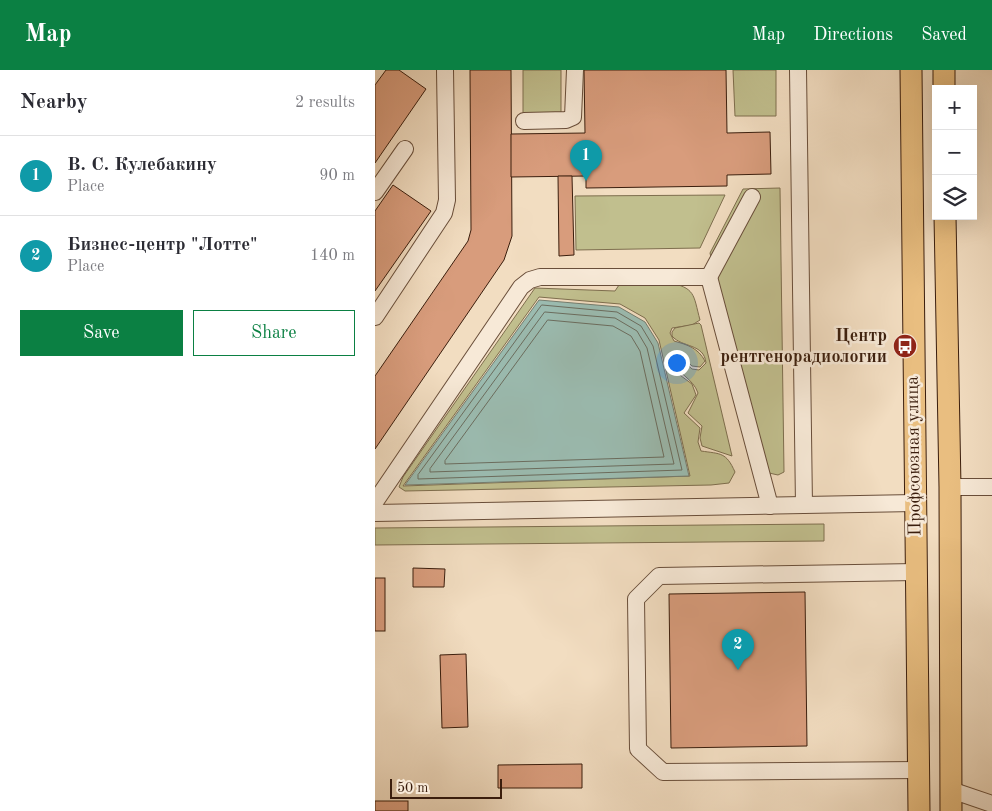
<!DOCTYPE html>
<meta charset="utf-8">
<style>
:root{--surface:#fff;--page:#f7f7f7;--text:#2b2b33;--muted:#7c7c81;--line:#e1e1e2;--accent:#0b8043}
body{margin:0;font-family:"Old Standard TT",serif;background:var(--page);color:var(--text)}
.controls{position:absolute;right:15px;top:15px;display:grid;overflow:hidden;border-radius:0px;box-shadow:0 5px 20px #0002}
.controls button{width:45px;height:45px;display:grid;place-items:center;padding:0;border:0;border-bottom:1px solid var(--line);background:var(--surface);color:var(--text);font:25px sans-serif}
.scale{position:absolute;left:15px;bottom:12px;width:112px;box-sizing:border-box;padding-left:5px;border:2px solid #3b1e0d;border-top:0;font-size:14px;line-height:18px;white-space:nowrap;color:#3b1e0d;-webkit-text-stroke:4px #f7e9d7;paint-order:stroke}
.you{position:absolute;left:301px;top:292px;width:18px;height:18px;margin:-12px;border:4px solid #fff;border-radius:50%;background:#1a73e8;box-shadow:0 0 0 8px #1a73e833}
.badge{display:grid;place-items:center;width:32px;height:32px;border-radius:50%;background:var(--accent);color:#fff;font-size:16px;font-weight:700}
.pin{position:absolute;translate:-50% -41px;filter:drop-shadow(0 1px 2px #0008)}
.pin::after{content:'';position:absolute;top:26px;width:18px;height:15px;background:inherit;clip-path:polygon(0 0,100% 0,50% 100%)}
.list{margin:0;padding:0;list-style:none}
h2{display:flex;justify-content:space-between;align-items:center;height:65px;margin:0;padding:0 20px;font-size:21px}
h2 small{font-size:16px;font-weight:400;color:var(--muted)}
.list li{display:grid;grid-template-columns:32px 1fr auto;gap:15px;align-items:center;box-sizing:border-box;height:80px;padding:0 20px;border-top:1px solid var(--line)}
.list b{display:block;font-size:19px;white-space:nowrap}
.list p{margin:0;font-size:16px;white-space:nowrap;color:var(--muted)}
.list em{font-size:16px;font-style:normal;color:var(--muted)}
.actions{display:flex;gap:10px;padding:15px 20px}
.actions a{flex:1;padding:11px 0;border:1px solid var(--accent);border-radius:0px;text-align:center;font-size:18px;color:var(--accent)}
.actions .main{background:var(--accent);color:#fff}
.icon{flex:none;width:28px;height:28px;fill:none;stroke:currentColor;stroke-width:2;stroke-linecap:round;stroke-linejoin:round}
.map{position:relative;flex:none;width:617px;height:741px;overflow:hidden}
header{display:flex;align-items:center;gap:30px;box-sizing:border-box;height:70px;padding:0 25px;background:var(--accent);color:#fff}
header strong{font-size:24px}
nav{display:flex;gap:28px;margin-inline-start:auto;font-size:18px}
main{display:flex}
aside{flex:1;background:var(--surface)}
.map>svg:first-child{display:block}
</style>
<header>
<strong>Map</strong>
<nav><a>Map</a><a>Directions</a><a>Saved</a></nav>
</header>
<main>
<aside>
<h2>Nearby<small>2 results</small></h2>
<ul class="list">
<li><span class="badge" style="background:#0f9aa8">1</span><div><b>В. С. Кулебакину</b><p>Place</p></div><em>90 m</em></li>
<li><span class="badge" style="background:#0f9aa8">2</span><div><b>Бизнес-центр &quot;Лотте&quot;</b><p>Place</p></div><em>140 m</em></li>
</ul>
<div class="actions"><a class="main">Save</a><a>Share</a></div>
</aside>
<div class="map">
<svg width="617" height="741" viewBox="0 0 617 741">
<rect width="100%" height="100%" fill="#f2ddc1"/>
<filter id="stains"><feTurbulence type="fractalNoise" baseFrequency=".004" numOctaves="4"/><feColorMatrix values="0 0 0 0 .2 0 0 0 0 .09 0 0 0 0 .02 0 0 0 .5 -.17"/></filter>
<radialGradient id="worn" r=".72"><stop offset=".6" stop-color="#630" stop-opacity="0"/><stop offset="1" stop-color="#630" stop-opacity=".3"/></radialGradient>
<g fill="#c1bf8e" stroke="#7e6e4e" fill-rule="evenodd">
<path d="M148 0H186V44L148 43Z"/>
<path d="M358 0H401V46H360Z"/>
<path d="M405 118 409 402 403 405 394 403 378 378 335 183 368 119Z"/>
<path d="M350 125 325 178 201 180 200 126Z"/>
<path d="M292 212C321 218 318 224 325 250L317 255 297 258 295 263 299 271C313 275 323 278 330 291L325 297 317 296 302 282 295 287 298 300 317 314 321 325 309 343 325 358 323 372 326 381C346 384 351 382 360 402L354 413 336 415 30 421 24 417 28 407 160 218 240 221 244 215ZM164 227 245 234 270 248 284 270 315 406 28 416Z"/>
<path d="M324 253 326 255 357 386 327 376 325 368 327 356 313 343 323 323C318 308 302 304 297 290L302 285 317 299 324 300 331 293C329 273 307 278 297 266V262L300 258Z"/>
<path d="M449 454V471L0 475V458Z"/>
</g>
<path fill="#9bbcb1" stroke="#757d6f" d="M164 230 244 237 270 252 283 273 314 406 30 415Z"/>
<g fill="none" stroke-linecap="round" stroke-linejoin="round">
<g stroke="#6b6d5f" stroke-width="1">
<path d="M167 235 242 242 266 256 278 276 307 400 43 409V405Z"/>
<path d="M170 242 240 248 262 261 272 278 299 394 55 402V399Z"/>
<path d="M173 250 238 256 256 266 265 281 289 387 70 394V391Z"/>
</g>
</g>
<g fill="#d89c7c" stroke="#3b1e0d">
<path d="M11 0H24L51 19 0 93V15Z"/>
<path d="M95 0H136L137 166 129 190 0 379V306L93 171 96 160Z"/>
<path d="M209 0H351L352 63 395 62 396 104 352 105V116L211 118V106L136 107V64L210 63Z"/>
<path d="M183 106H197L199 185 184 186Z"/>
<path d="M18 115 56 141 0 221V141Z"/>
<path d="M38 498 70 499 69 517H38Z"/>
<rect x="0" y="508" width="10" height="53"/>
<path d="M430 522 432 676 296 678 294 524Z"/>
<path d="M91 584 93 657 67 658 65 585Z"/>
<path d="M207 694V718H123V695Z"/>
<rect x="0" y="731" width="33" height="10"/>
</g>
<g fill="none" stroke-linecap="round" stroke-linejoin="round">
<g stroke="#694e3a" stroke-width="18">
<g id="minor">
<path d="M423 0 429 435"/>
<path d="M149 51 191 50 198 47 200 0"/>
<path d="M0 122 30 79"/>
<path d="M334 207 377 127"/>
<path d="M0 247 69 143 72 130 70 0"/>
<path d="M575 417H617"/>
<path d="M0 432 146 217 155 210 165 207H334L395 436"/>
<path d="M0 443 540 433"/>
<path d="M541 502 284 506 261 529 263 679 288 702 544 700"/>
<path d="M576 720 617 734"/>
</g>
</g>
<g stroke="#3b1e0d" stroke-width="23">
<g id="major">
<path d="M536 0 544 741"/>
<path d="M569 0V19"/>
<path d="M570 146 575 417 576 741"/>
</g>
</g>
<use href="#minor" stroke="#f7e9d7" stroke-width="16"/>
<use href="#major" stroke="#e9be80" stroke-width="21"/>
</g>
<defs>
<g id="bus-disc" transform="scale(1.25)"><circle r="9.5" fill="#8f2418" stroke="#f7e9d7"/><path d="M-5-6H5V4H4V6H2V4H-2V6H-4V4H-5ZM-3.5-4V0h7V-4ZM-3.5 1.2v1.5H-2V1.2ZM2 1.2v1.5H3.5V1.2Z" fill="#fff"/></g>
</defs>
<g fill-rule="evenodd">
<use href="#bus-disc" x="530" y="276"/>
</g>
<g text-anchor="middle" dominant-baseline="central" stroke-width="5" stroke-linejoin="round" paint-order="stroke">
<g font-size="18" font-weight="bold" fill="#3b1e0d" stroke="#f7e9d7" text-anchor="end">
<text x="512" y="266">Центр<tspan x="512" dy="21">рентгенорадиологии</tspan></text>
</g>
<g font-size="18" fill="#3b1e0d" stroke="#f7e9d7">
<text transform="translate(539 386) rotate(-91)">Профсоюзная улица</text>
</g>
</g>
<rect width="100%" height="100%" filter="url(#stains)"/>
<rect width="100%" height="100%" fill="url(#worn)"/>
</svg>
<div class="controls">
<button>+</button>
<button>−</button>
<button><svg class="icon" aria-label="layers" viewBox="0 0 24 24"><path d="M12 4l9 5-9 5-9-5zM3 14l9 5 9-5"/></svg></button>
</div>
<div class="scale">50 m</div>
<div class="you"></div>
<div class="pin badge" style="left:211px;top:111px;background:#0f9aa8">1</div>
<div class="pin badge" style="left:363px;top:600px;background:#0f9aa8">2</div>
</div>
</main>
